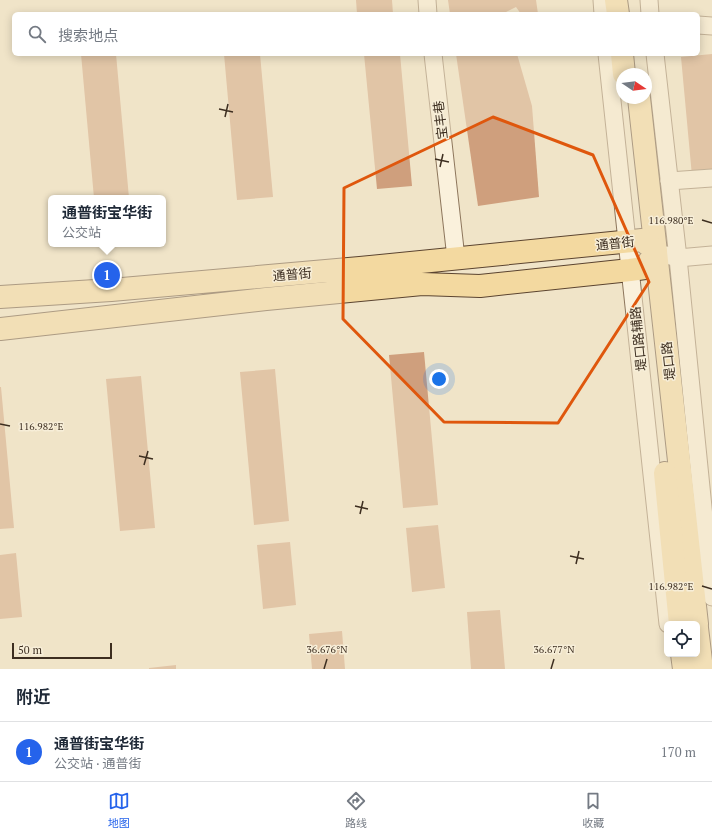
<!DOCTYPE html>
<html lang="zh">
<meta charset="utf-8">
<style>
:root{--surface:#fff;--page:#f2f2f3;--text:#1f2937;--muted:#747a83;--line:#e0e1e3;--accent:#2563eb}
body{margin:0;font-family:"PT Serif","Noto Sans SC",serif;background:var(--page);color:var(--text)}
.controls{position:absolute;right:12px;bottom:12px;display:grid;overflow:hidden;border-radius:6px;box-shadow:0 2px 10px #0003}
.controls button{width:36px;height:36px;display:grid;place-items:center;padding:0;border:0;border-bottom:1px solid var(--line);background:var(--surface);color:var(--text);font:20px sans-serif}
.compass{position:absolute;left:616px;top:68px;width:36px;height:36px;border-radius:50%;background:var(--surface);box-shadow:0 2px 10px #0003;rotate:103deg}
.scale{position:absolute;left:12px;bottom:10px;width:100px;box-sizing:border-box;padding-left:4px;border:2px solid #3d2e20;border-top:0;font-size:11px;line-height:14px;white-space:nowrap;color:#3d2e20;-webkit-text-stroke:3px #f7eed8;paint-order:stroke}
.you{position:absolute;left:439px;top:379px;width:14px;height:14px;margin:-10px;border:3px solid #fff;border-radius:50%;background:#1a73e8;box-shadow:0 0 0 6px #1a73e833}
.badge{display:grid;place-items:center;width:26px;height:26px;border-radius:50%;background:var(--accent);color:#fff;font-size:13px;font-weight:700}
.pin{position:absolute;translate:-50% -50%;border:2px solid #fff;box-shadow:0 1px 4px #0006}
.popup{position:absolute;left:48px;top:195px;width:118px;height:52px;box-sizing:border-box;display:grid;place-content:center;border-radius:6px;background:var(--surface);filter:drop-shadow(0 1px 3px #0005);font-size:13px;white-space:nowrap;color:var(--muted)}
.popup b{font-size:15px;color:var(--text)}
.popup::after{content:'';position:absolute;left:50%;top:100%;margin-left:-8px;border:8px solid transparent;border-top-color:var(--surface)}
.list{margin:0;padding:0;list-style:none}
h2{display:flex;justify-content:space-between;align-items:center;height:52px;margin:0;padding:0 16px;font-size:17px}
h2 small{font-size:13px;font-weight:400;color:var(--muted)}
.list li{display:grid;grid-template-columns:26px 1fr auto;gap:12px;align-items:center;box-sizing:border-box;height:60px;padding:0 16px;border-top:1px solid var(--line)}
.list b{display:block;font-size:15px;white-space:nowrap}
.list p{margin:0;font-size:13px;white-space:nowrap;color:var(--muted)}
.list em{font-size:13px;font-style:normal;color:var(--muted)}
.icon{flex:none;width:22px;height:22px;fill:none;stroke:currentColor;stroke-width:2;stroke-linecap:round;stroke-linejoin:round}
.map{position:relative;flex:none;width:712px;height:669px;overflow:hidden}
.search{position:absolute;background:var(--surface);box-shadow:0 2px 10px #0003;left:12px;right:12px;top:12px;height:44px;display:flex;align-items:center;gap:10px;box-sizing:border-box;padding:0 14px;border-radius:6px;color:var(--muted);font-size:15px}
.sheet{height:112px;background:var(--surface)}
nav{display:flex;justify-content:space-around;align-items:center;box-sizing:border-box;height:56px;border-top:1px solid var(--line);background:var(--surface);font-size:11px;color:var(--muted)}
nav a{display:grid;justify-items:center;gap:2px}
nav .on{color:var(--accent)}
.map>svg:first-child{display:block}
</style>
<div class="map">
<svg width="712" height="669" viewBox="0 0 712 669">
<rect width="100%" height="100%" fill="#f0e4c8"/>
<g fill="#cf9f7d">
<path d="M356 0H392L393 14H357Z"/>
<path d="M448 0H536L538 14H521L516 7 506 12V14H450Z"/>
<path d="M81 54H116L129 198H94Z"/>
<path d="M224 54H260L273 197 237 200Z"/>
<path d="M364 54H400L412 186 377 189Z"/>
<path d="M456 54H517L532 106 539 197 478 206Z"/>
<path d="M712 54V174L692 176 681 57Z"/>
<path d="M424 352 438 505 403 508 389 355Z"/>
<path d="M275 369 289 521 254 525 240 372Z"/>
<path d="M141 376 155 528 120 531 106 379Z"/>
<path d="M0 387H1L14 528 0 529Z"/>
<path d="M438 525 445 588 412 592 406 528Z"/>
<path d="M290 542 296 605 263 609 257 545Z"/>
<path d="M16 553 22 617 0 619V555Z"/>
<path d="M500 610 505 669H471L467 612Z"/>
<path d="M342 631 345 669H312L309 634Z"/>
<path d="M176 665V669H149V668Z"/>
</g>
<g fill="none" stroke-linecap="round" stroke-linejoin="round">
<g stroke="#8d765c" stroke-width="19">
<g id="minor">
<path d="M427 0 428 14"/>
<path d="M602 0 603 14"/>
<path d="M649 0 650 14"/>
<path d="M698 25 712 26"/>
<path d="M433 54 456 258"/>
<path d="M607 54 668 624"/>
<path d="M655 54 678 258 712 597"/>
<path d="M669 181 712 178"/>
<path d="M667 255 678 258 712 255"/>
</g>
</g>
<g stroke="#5b4430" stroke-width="24">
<g id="major">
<path d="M616 0 618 14"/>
<path d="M622 54 624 74"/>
<path d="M639 98 697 624"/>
<path d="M0 297 111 290 360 268 642 240 656 251 645 268 630 270 480 286 422 284 266 299 0 329"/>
<path d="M665 473 680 624"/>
<path d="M697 628 702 669"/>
<path d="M682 654 684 669"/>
</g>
</g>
<use href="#minor" stroke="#faf1dc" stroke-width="17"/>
<use href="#major" stroke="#f3d9a0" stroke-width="22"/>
</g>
<path d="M0 0H712V669H0ZM493 117 593 155 649 282 558 423 444 422 343 319 344 188Z" fill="#f0e4c8" fill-opacity=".55" fill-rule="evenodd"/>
<path fill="none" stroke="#df570d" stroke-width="3" stroke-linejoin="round" d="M493 117 593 155 649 282 558 423 444 422 343 319 344 188Z"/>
<path fill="none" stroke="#3d2e20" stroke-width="1.5" d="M219 109 233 112M225 117 228 104M435 159 449 162M440 167 443 154M702 220 712 223M0 424 10 426M139 456 153 459M144 465 148 451M355 506 368 509M360 514 363 501M570 556 584 559M576 564 579 551M702 586 712 589M324 669 327 659M551 669 554 659"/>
<g text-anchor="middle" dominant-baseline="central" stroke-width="3" stroke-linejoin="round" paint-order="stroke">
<g font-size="13" fill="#3d2e20" stroke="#f7eed8">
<text transform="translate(440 120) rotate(-97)">宝丰巷</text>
<text transform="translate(615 243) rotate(-6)">通普街</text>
<text transform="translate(292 274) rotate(-5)">通普街</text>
<text transform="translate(638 339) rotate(-96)">堤口路辅路</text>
<text transform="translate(668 361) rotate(-96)">堤口路</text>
</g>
</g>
<g font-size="10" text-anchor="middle" fill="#3d2e20" stroke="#f7eed8" stroke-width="3" stroke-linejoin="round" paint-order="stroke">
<text x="671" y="224">116.980°E</text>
<text x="41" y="430">116.982°E</text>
<text x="671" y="590">116.982°E</text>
<text x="327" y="653">36.676°N</text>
<text x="554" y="653">36.677°N</text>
</g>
</svg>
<div class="controls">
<button><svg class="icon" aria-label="locate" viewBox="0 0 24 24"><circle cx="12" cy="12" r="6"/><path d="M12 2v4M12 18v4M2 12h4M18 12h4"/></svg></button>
</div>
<svg class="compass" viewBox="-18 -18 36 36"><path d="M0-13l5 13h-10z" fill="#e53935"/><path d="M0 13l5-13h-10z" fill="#747a83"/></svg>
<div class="scale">50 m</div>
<div class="you"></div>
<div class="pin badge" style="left:107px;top:275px">1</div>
<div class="popup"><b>通普街宝华街</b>公交站</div>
<div class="search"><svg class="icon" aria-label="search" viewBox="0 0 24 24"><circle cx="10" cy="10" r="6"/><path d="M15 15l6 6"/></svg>搜索地点</div>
</div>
<section class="sheet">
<h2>附近<small></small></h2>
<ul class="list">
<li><span class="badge">1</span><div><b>通普街宝华街</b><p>公交站 · 通普街</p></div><em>170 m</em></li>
</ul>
</section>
<nav>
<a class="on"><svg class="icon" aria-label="map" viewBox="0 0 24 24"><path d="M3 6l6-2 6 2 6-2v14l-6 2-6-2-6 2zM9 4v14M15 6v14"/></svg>地图</a>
<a><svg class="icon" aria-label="directions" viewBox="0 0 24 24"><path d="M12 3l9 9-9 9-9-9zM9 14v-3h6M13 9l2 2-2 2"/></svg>路线</a>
<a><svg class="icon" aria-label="saved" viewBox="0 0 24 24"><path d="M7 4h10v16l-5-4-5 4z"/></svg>收藏</a>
</nav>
